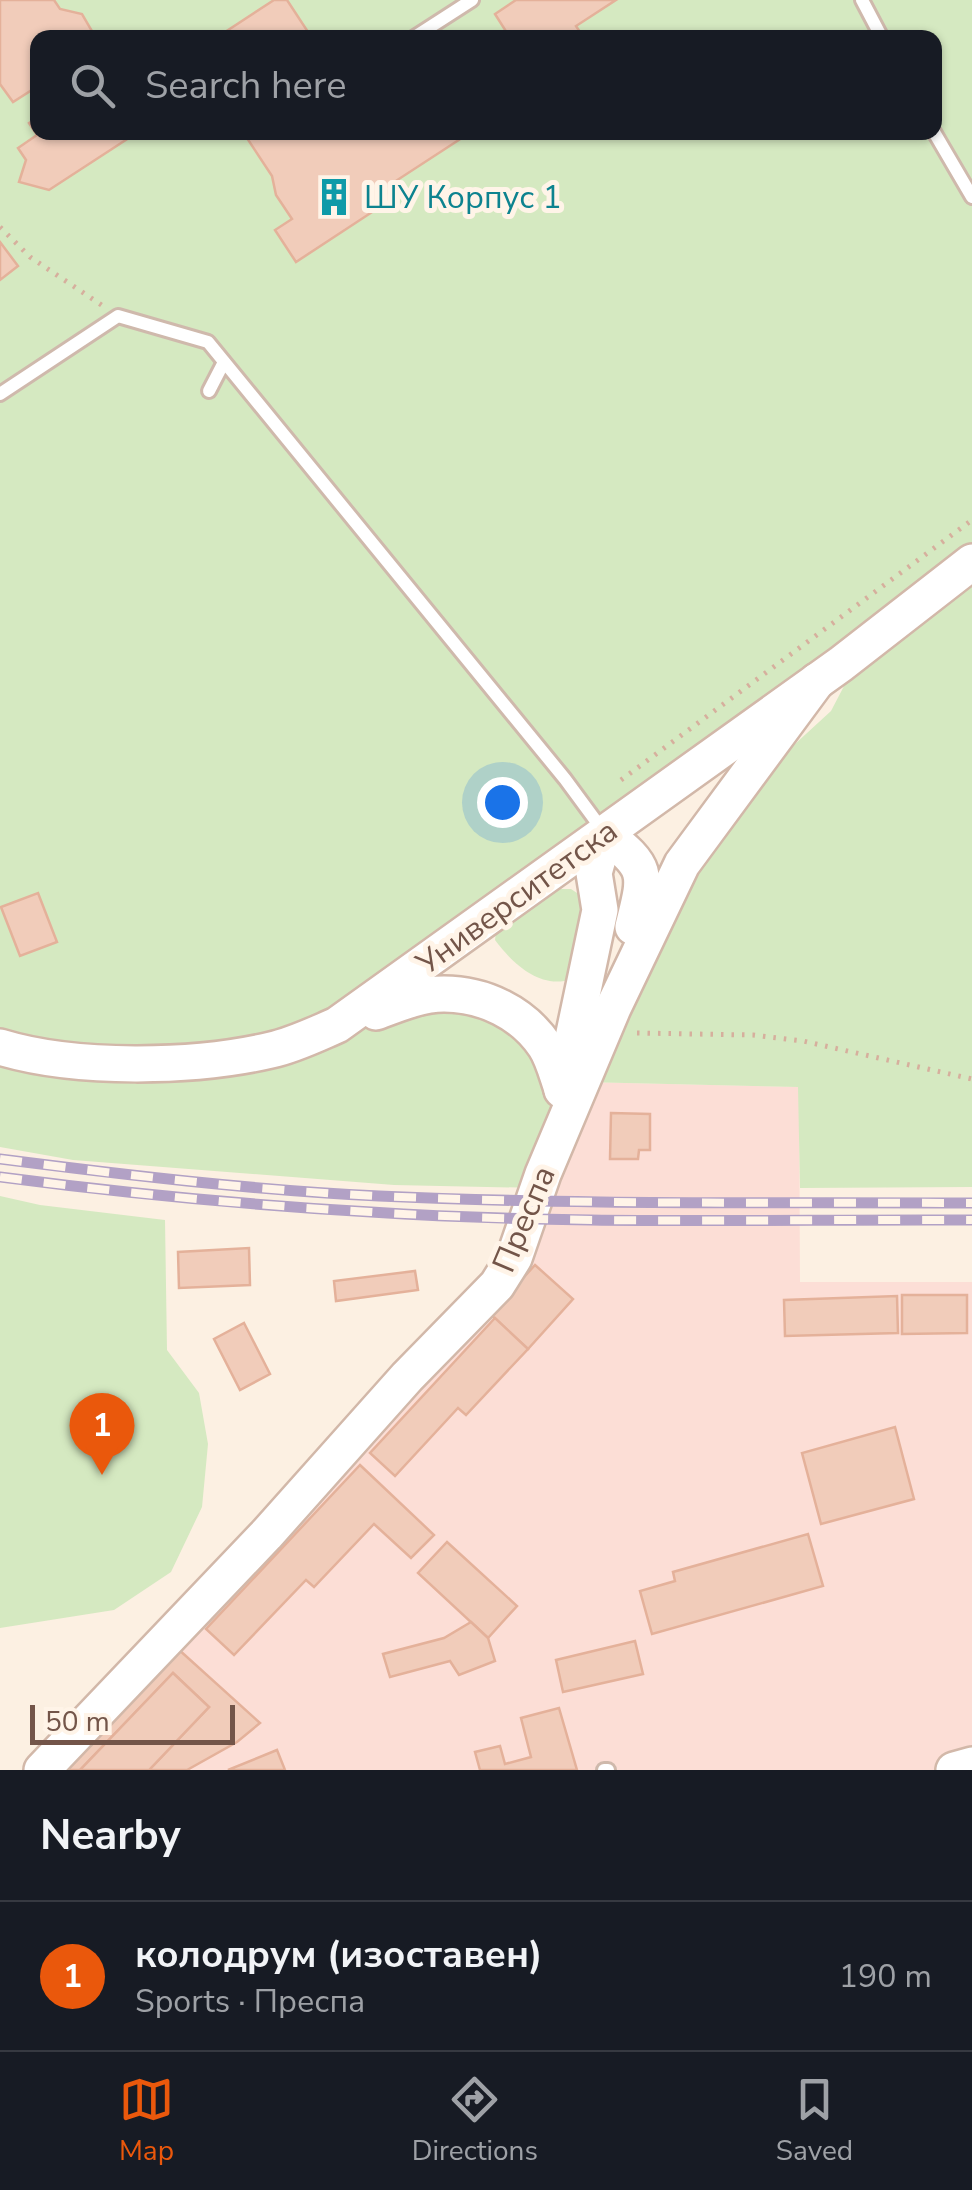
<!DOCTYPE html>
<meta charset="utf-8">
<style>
:root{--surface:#171b24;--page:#242831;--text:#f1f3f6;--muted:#9ea1a6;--line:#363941;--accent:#ea580c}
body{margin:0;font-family:"Nunito Sans",sans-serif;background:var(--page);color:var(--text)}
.scale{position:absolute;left:30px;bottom:25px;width:205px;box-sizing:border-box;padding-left:10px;border:5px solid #735549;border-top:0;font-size:28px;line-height:35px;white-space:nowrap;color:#735549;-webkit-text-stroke:8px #fff4e8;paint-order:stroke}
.you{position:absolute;left:502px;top:802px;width:35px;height:35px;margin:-25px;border:8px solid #fff;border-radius:50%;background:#1a73e8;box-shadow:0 0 0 15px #1a73e833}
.badge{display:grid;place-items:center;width:65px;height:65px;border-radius:50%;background:var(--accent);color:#fff;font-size:32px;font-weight:700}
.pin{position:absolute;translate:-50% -82px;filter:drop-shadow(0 2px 5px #0008)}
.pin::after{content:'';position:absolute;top:52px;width:35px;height:30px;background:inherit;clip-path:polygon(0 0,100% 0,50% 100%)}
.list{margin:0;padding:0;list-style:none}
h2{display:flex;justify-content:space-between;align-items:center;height:130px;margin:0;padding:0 40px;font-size:42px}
h2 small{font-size:32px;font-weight:400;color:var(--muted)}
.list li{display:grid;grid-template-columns:65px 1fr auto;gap:30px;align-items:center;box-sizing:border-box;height:150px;padding:0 40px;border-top:2px solid var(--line)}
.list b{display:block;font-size:38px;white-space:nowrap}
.list p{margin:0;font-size:32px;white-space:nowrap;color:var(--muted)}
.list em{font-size:32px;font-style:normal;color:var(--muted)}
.icon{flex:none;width:55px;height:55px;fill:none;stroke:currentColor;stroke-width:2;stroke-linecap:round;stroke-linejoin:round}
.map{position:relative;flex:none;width:972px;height:1770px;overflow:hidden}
.search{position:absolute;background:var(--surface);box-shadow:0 2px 8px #0004;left:30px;right:30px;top:30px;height:110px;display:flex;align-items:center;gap:25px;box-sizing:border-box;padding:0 35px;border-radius:20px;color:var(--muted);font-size:38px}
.sheet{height:280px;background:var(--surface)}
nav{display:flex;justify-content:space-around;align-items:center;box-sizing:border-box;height:140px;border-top:2px solid var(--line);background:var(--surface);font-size:28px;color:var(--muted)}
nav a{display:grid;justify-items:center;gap:5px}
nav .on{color:var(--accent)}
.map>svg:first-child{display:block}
</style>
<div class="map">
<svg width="972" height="1770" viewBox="0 0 972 1770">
<rect width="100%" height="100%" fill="#fcf0e2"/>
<path fill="#fcded6" d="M582 1082 799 1087 800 1282H972V1765L954 1770H42L497 1285Z"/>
<g fill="#d5e9c1" fill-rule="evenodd">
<path d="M0 0H972V1187L800 1188 798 1087 582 1082 540 1188 394 1185 73 1160 0 1147ZM38 38H934V132H38ZM866 644 831 711 710 822 581 1081 483 1001 342 1022Z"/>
<path d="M548 889H571L589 901 572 979C540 990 513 964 495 940L497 923Z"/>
<path d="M0 1196 40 1205 165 1220 167 1350 199 1393 208 1444 202 1507 171 1572 114 1610 0 1628Z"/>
</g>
<g fill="#f1ccba" stroke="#e4b19a" stroke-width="2.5">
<path d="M0 0H54L60 9 82 14 96 38H38V57L34 59 38 66V86L13 102 0 84Z"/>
<path d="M274 0H287L312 38H216Z"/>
<path d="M516 0H616L576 26 584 38H506L509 36 495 14Z"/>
<path d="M38 117V132H138L49 190 19 182 26 160 18 148 37 135 29 123Z"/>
<path d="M243 132H471L385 188 392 199 296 262 275 230 292 219 276 195 272 176Z"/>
<path d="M0 242 18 266 0 280Z"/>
<path d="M38 893 57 942 20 956 1 907Z"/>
<path d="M611 1113 650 1114V1150H639L638 1159H610Z"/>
<path d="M249 1248 250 1285 179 1288 178 1252Z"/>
<path d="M535 1265 573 1299 528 1349 490 1314Z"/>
<path d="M415 1271 418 1290 336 1301 334 1281Z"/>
<path d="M902 1295H967V1333L902 1334Z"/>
<path d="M897 1296 898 1333 785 1336 784 1300Z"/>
<path d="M495 1318 528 1349 466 1415 458 1408 395 1476 370 1453Z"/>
<path d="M244 1323 270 1374 240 1390 214 1339Z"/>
<path d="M895 1427 914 1499 821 1524 802 1453Z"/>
<path d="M360 1465 434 1535 411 1558 374 1524 314 1587 306 1580 234 1655 206 1629Z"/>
<path d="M808 1534 823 1586 652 1634 640 1591 675 1581 673 1572Z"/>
<path d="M447 1542 517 1606 488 1638 418 1573Z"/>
<path d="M471 1622 488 1638 495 1661 459 1675 450 1661 390 1677 383 1654 444 1638Z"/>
<path d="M635 1641 643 1674 563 1692 556 1660Z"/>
<path d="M177 1648 260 1723 237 1742 187 1770H149L209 1707 173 1673 80 1770H62Z"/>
<path d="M173 1673 209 1707 149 1770H80Z"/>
<path d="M559 1708 577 1770H480L475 1752 500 1746 505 1764 531 1757 521 1718Z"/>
<path d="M277 1750 285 1770H228Z"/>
</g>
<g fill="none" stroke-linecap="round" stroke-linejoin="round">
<g stroke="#cfb9ac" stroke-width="18">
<g id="lane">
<path d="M862 0 882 38"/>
<path d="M413 38 472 0"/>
<path d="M934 132 972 197"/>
<path d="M209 391 224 362"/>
<path d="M0 394 118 316 208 342 565 779 604 832"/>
<path d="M604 1770H608"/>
</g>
</g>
<g stroke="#d2b8a9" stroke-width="40">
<g id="secondary">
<path d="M376 1012C397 1004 421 994 444 994 484 994 523 1013 545 1046 553 1058 557 1075 562 1089"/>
<path d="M0 1047C75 1070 195 1068 271 1050 294 1045 316 1034 337 1025L841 664 972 562"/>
<path d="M562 1090 600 910 594 873 605 834C650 869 646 874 633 927"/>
<path d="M42 1770 266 1535 407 1377 497 1285 514 1258 543 1174 613 1008 682 864 817 681"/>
<path d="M954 1770 972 1765"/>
</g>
</g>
<g stroke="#d6af9d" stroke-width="5" stroke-dasharray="2.5 8" stroke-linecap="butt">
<path d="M0 227 30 257 103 306"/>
<path d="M621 780 972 520"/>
<path d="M637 1033 753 1035 803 1041 972 1079"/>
</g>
<use href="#lane" stroke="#fff" stroke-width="12"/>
<use href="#secondary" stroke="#fff" stroke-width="35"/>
<g stroke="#b2a1c5" stroke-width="11">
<g id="rail">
<path d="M0 1159C126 1175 252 1190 379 1196 576 1205 774 1202 972 1203"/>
<path d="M0 1177C123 1193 247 1205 371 1212 571 1225 772 1219 972 1220"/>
</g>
</g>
<use href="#rail" stroke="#fff4e8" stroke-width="8" stroke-dasharray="22" stroke-linecap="butt"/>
</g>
<defs>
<g id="building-bare" transform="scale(3)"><path d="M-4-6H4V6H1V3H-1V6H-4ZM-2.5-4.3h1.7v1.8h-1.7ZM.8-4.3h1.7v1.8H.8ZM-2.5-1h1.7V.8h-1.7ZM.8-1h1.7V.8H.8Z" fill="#0f9aa8" stroke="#fff4e8" stroke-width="2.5" paint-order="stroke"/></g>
</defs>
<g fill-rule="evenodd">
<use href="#building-bare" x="334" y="197"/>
</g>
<g text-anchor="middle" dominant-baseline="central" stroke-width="10" stroke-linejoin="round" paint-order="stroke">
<g font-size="32" fill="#0d838f" stroke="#fff4e8" text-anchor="start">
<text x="364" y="197">ШУ Корпус 1</text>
</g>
<g font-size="32" fill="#735549" stroke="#fff4e8">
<text transform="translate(517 897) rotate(-36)">Университетска</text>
<text transform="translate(524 1219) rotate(-67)">Преспа</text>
</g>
</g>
</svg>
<div class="scale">50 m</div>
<div class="you"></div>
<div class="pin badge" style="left:102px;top:1475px">1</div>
<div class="search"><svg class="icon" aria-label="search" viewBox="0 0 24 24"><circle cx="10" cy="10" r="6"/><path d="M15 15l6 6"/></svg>Search here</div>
</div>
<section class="sheet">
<h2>Nearby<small></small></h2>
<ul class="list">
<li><span class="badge">1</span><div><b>колодрум (изоставен)</b><p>Sports · Преспа</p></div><em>190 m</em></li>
</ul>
</section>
<nav>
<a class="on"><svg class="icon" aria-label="map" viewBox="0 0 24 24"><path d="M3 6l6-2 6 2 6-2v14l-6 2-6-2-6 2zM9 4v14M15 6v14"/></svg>Map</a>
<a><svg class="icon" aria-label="directions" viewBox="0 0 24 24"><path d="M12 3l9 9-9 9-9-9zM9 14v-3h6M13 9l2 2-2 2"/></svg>Directions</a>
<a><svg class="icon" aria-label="saved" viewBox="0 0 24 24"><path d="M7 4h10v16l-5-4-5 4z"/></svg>Saved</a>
</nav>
